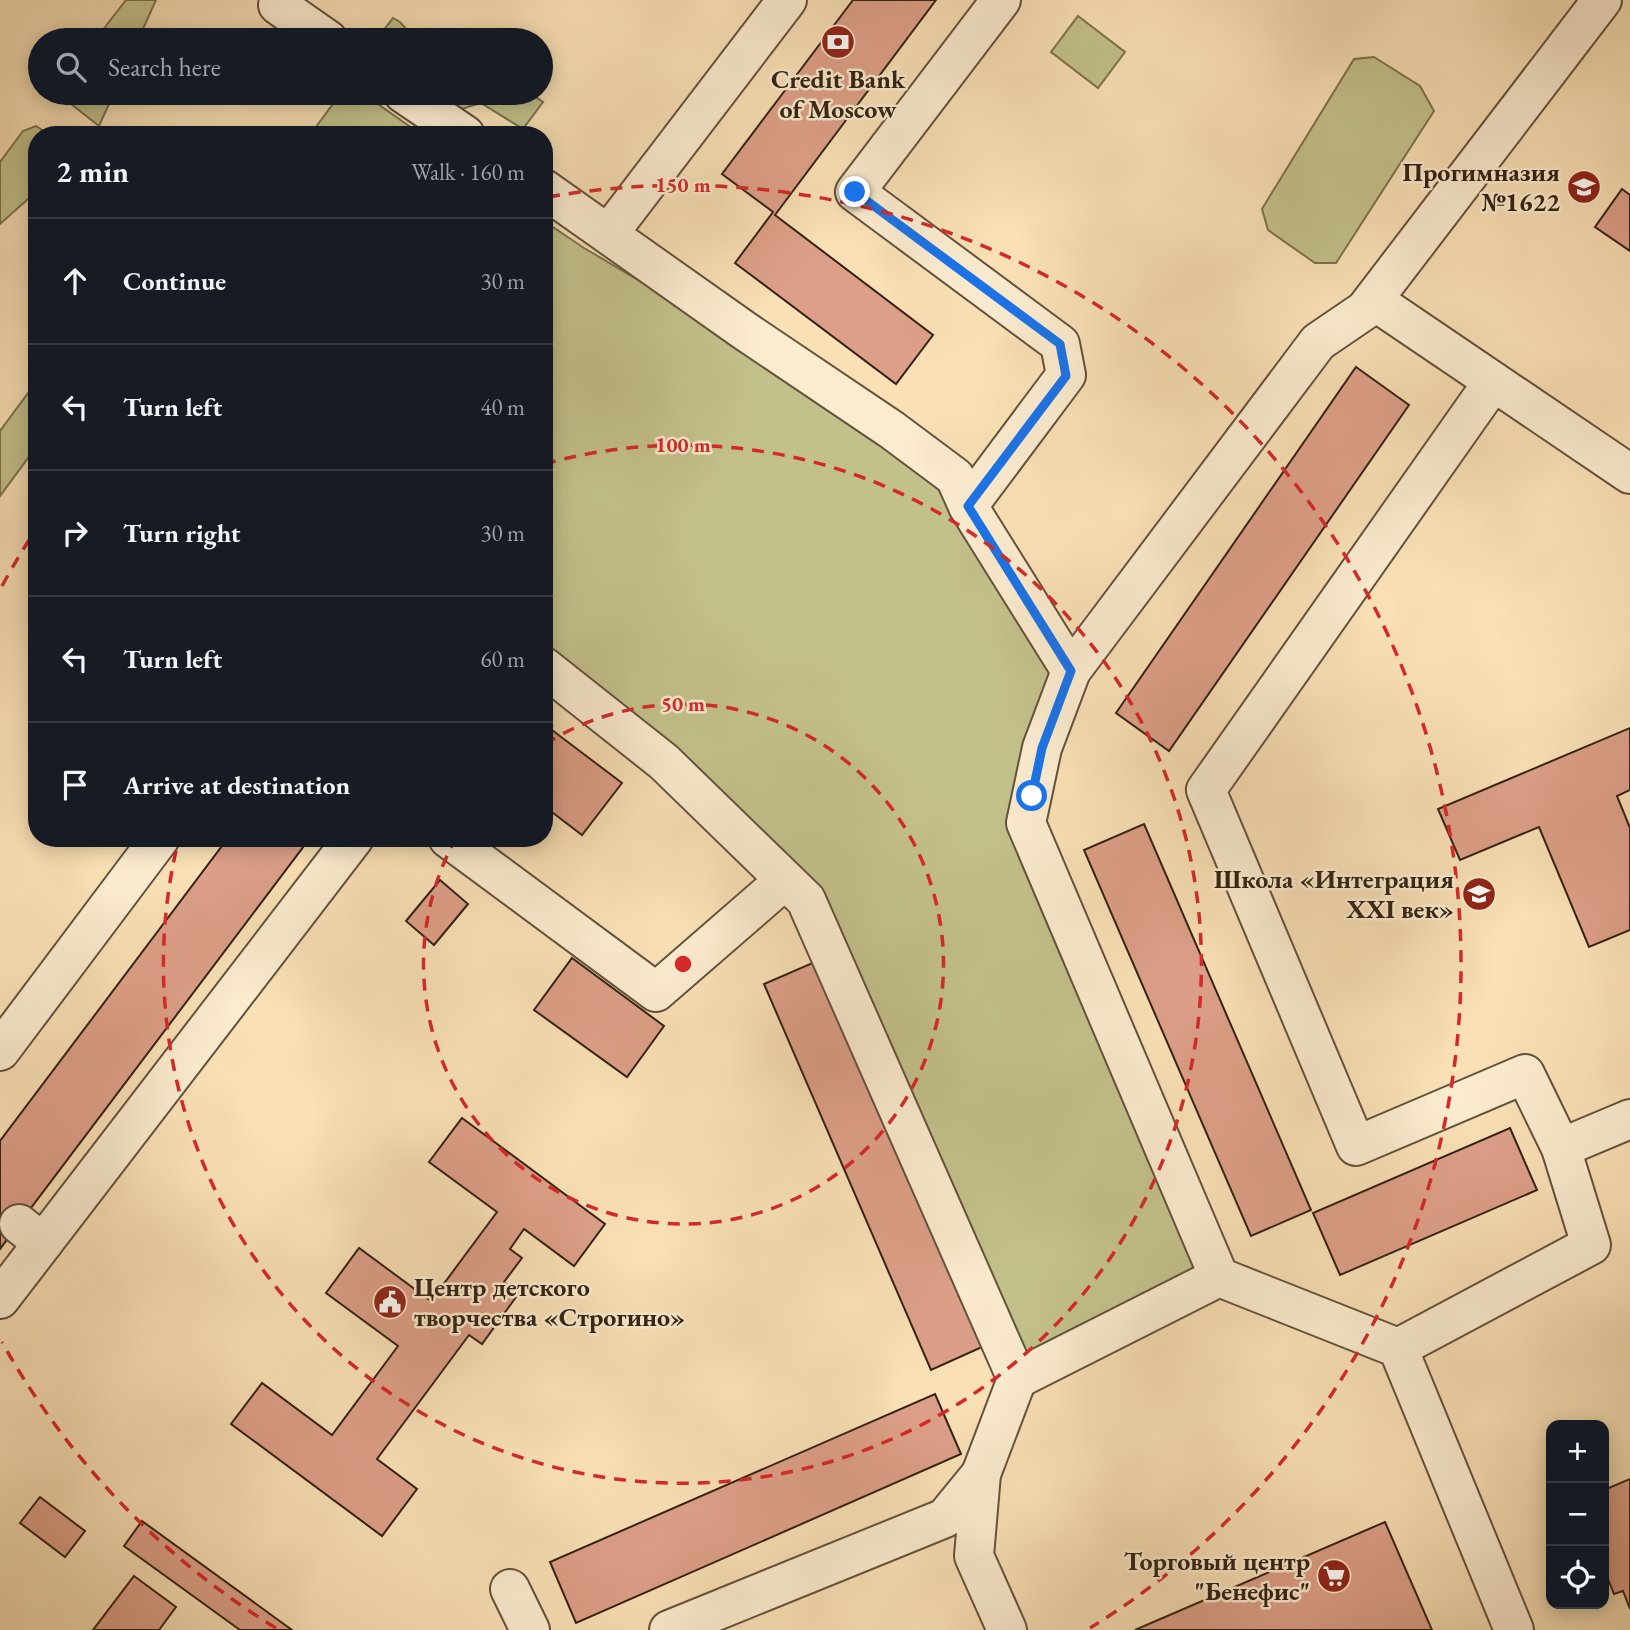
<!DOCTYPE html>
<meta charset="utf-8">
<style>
:root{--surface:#171b24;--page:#20242c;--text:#f1f3f6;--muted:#9ea1a6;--line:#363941}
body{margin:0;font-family:"EB Garamond",serif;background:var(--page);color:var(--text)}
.controls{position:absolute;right:21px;bottom:21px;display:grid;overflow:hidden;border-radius:14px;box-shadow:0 4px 18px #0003}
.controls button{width:63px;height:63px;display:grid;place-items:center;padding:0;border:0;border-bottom:2px solid var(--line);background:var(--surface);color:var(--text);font:35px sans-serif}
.stop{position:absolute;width:21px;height:21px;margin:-16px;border:5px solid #1a73e8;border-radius:50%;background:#fff}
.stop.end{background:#1a73e8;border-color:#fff;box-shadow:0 2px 7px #0008}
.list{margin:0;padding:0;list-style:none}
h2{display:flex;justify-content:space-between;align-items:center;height:91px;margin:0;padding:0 28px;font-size:30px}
h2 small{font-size:23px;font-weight:400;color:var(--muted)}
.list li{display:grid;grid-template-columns:46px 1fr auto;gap:21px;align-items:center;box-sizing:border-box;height:126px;padding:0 28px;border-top:2px solid var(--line)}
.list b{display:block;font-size:26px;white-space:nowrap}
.list em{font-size:23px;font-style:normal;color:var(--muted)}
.icon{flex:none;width:38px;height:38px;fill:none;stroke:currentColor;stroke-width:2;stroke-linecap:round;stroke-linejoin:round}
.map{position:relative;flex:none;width:1630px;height:1630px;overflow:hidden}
.search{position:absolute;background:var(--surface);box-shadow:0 4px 18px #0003;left:28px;top:28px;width:525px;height:77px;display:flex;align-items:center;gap:18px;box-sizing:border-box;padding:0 24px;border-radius:38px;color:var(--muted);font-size:26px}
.panel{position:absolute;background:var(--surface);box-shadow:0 4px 18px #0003;left:28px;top:126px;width:525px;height:721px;border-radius:28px}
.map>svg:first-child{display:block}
</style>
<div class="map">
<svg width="1630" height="1630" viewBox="0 0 1630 1630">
<rect width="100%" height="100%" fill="#f9e0b5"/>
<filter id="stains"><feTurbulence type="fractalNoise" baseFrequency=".00286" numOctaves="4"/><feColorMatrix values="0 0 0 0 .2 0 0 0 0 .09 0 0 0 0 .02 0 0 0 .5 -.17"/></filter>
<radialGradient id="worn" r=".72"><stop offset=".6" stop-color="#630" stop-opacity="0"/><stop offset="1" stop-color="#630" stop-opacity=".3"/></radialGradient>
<g fill="#c3c18a" stroke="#7b724e" stroke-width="2">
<path d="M126 0H156L138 40H95Z"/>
<path d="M1078 16 1125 52 1098 88 1051 52Z"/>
<path d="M393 18 400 22 416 40H376Z"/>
<path d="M1374 57 1420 86 1434 111 1336 263H1315L1268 230 1262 209 1354 59Z"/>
<path d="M57 93H114L99 126Z"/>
<path d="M341 93H362L422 135H310Z"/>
<path d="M432 93H530L543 102 523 129 481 103 458 110Z"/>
<path d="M36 126 50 135H37V191L0 224V162L23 131Z"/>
<path d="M544 221 584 248 892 430 955 477 1071 671 1026 823 1219 1277 1017 1379 806 900 544 661Z"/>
<path d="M37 381V446L0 496V431Z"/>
</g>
<g fill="#dd9f88" stroke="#332213" stroke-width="2">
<path d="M853 0H936L775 215 933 335 896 384 735 263 773 212 722 174Z"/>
<path d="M1622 189 1630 195V251L1595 227Z"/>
<path d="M1356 367 1409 405 1169 751 1116 713Z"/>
<path d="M544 724 622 783 582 835 544 806Z"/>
<path d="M1630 728V790L1617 796 1630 828V930L1589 947 1539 827 1460 860 1438 809Z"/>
<path d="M1144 824 1311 1210 1251 1236 1084 850Z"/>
<path d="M228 838H310L0 1249V1141Z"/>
<path d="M440 880 468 904 434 945 406 921Z"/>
<path d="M572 958 664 1026 627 1077 534 1010Z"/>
<path d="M824 958 991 1343 931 1370 764 984Z"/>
<path d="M462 1118 605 1224 574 1266 524 1229 510 1249 522 1258 504 1282 519 1293 482 1344 469 1335 377 1459 417 1489 382 1536 231 1424 262 1383 332 1435 398 1346 326 1293 359 1248 431 1301 497 1212 429 1162Z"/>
<path d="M1510 1128 1537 1190 1340 1275 1313 1213Z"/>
<path d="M935 1394 961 1454 576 1623 550 1562Z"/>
<path d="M1630 1479V1609L1623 1591 1614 1594 1604 1569V1490Z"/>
<path d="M40 1497 85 1531 65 1557 20 1523Z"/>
<path d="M142 1521 292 1630H240L124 1546Z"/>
<path d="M1385 1522 1432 1630H1135Z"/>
<path d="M134 1576 176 1607 159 1630H93Z"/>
</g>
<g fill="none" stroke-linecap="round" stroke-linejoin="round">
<g stroke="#64523c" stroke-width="42">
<g id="minor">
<path d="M278 5 328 40"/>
<path d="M403 93 465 135"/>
<path d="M544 189 745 331 892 430 955 477 968 506 1071 671 1318 342 1365 310 1602 0"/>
<path d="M609 233 787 0"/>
<path d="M1373 300 1630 474"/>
<path d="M1493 382 1206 790 1356 1146 1525 1074 1561 1148"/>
<path d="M968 506 1066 375 1060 344 855 192 1001 0"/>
<path d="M544 667 664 762 806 900 1017 1379 981 1474 974 1556 1007 1630"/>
<path d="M1071 671 1042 748 1026 823 1219 1277 1398 1348 1514 1630"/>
<path d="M448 838 656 992 785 880"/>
<path d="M0 1051 160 838"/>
<path d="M19 1224 43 1243 354 838"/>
<path d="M0 1299 43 1243"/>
<path d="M1398 1348 1591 1245 1561 1148 1630 1119"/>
<path d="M1017 1379 1219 1277"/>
<path d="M510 1589 530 1630"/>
<path d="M669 1630 945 1518 981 1474"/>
</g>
</g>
<use href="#minor" stroke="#fbebcf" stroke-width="38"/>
</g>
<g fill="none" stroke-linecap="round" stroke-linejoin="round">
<path stroke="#1a73e8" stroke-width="9" d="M855 192 1060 344 1066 376 968 506 1071 671 1042 748 1032 796"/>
</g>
<g fill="none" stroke="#d62828" stroke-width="3.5" stroke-dasharray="12 9">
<path d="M545 744A260 260 0 1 1 455 840"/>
<path d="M544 464A519 519 0 1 1 179 838"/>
<path d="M276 1628A779 779 0 0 1 2 1342M2 586A779 779 0 0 1 33 534M548 197A779 779 0 0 1 1090 1628"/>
</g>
<defs>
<g id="bank-disc" transform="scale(1.75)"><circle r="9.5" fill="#8f2418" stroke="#fbebcf"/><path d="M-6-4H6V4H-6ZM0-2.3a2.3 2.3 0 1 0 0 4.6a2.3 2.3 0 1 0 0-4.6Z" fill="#fff"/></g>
<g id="school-disc" transform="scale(1.75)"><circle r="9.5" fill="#8f2418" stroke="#fbebcf"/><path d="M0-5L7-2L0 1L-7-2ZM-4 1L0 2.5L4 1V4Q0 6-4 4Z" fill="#fff"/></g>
<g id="civic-disc" transform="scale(1.75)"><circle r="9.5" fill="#8f2418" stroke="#fbebcf"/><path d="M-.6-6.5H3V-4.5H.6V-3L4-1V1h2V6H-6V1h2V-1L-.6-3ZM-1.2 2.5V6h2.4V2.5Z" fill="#fff"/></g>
<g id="supermarket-disc" transform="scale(1.75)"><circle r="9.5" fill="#8f2418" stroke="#fbebcf"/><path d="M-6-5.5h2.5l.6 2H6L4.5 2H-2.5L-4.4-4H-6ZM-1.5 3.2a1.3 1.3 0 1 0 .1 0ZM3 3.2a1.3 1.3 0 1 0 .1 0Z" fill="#fff"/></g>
</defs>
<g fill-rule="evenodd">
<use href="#bank-disc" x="838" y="42"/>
<use href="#school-disc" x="1584" y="187"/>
<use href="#school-disc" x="1479" y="894"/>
<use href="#civic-disc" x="390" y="1302"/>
<use href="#supermarket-disc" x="1334" y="1576"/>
</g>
<g text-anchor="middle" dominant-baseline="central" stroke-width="5" stroke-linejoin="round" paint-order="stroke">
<g font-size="26" font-weight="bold" fill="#332213" stroke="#fbebcf" text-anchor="end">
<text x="838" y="79" text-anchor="middle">Credit Bank<tspan x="838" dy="30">of Moscow</tspan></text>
<text x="1560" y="172">Прогимназия<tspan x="1560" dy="30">№1622</tspan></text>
<text x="1454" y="879">Школа «Интеграция<tspan x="1454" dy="30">XXI век»</tspan></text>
<text x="414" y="1287" text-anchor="start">Центр детского<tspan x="414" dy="30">творчества «Строгино»</tspan></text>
<text x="1310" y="1561">Торговый центр<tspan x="1310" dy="30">"Бенефис"</tspan></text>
</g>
</g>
<circle cx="683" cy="964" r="10" fill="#d62828" stroke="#fbebcf" stroke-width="3.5"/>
<g font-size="21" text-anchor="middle" font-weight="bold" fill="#d62828" stroke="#fbebcf" stroke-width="5" stroke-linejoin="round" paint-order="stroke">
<text x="683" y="192">150 m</text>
<text x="683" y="452">100 m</text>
<text x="683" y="711">50 m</text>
</g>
<rect width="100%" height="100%" filter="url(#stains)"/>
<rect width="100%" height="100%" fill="url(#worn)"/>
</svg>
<div class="controls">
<button>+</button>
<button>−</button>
<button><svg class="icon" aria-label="locate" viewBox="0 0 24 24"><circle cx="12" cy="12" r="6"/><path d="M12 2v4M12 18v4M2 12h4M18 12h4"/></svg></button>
</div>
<div class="stop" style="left:1032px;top:796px"></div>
<div class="stop end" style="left:855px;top:192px"></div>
<div class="search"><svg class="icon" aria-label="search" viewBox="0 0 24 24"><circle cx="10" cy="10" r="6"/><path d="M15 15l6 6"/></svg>Search here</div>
<section class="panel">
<h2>2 min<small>Walk · 160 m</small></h2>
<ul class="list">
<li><svg class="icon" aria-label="ahead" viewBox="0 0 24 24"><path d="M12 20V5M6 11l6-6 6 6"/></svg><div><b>Continue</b></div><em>30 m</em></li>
<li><svg class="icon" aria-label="left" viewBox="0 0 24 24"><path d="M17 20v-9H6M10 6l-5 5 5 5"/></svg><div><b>Turn left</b></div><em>40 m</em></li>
<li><svg class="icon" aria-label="right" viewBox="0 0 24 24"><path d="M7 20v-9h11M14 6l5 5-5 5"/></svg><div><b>Turn right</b></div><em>30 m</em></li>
<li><svg class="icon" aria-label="left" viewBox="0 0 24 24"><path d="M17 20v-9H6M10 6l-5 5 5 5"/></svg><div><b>Turn left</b></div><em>60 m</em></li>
<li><svg class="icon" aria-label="arrive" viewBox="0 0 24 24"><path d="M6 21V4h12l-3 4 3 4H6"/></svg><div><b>Arrive at destination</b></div></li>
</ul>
</section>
</div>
